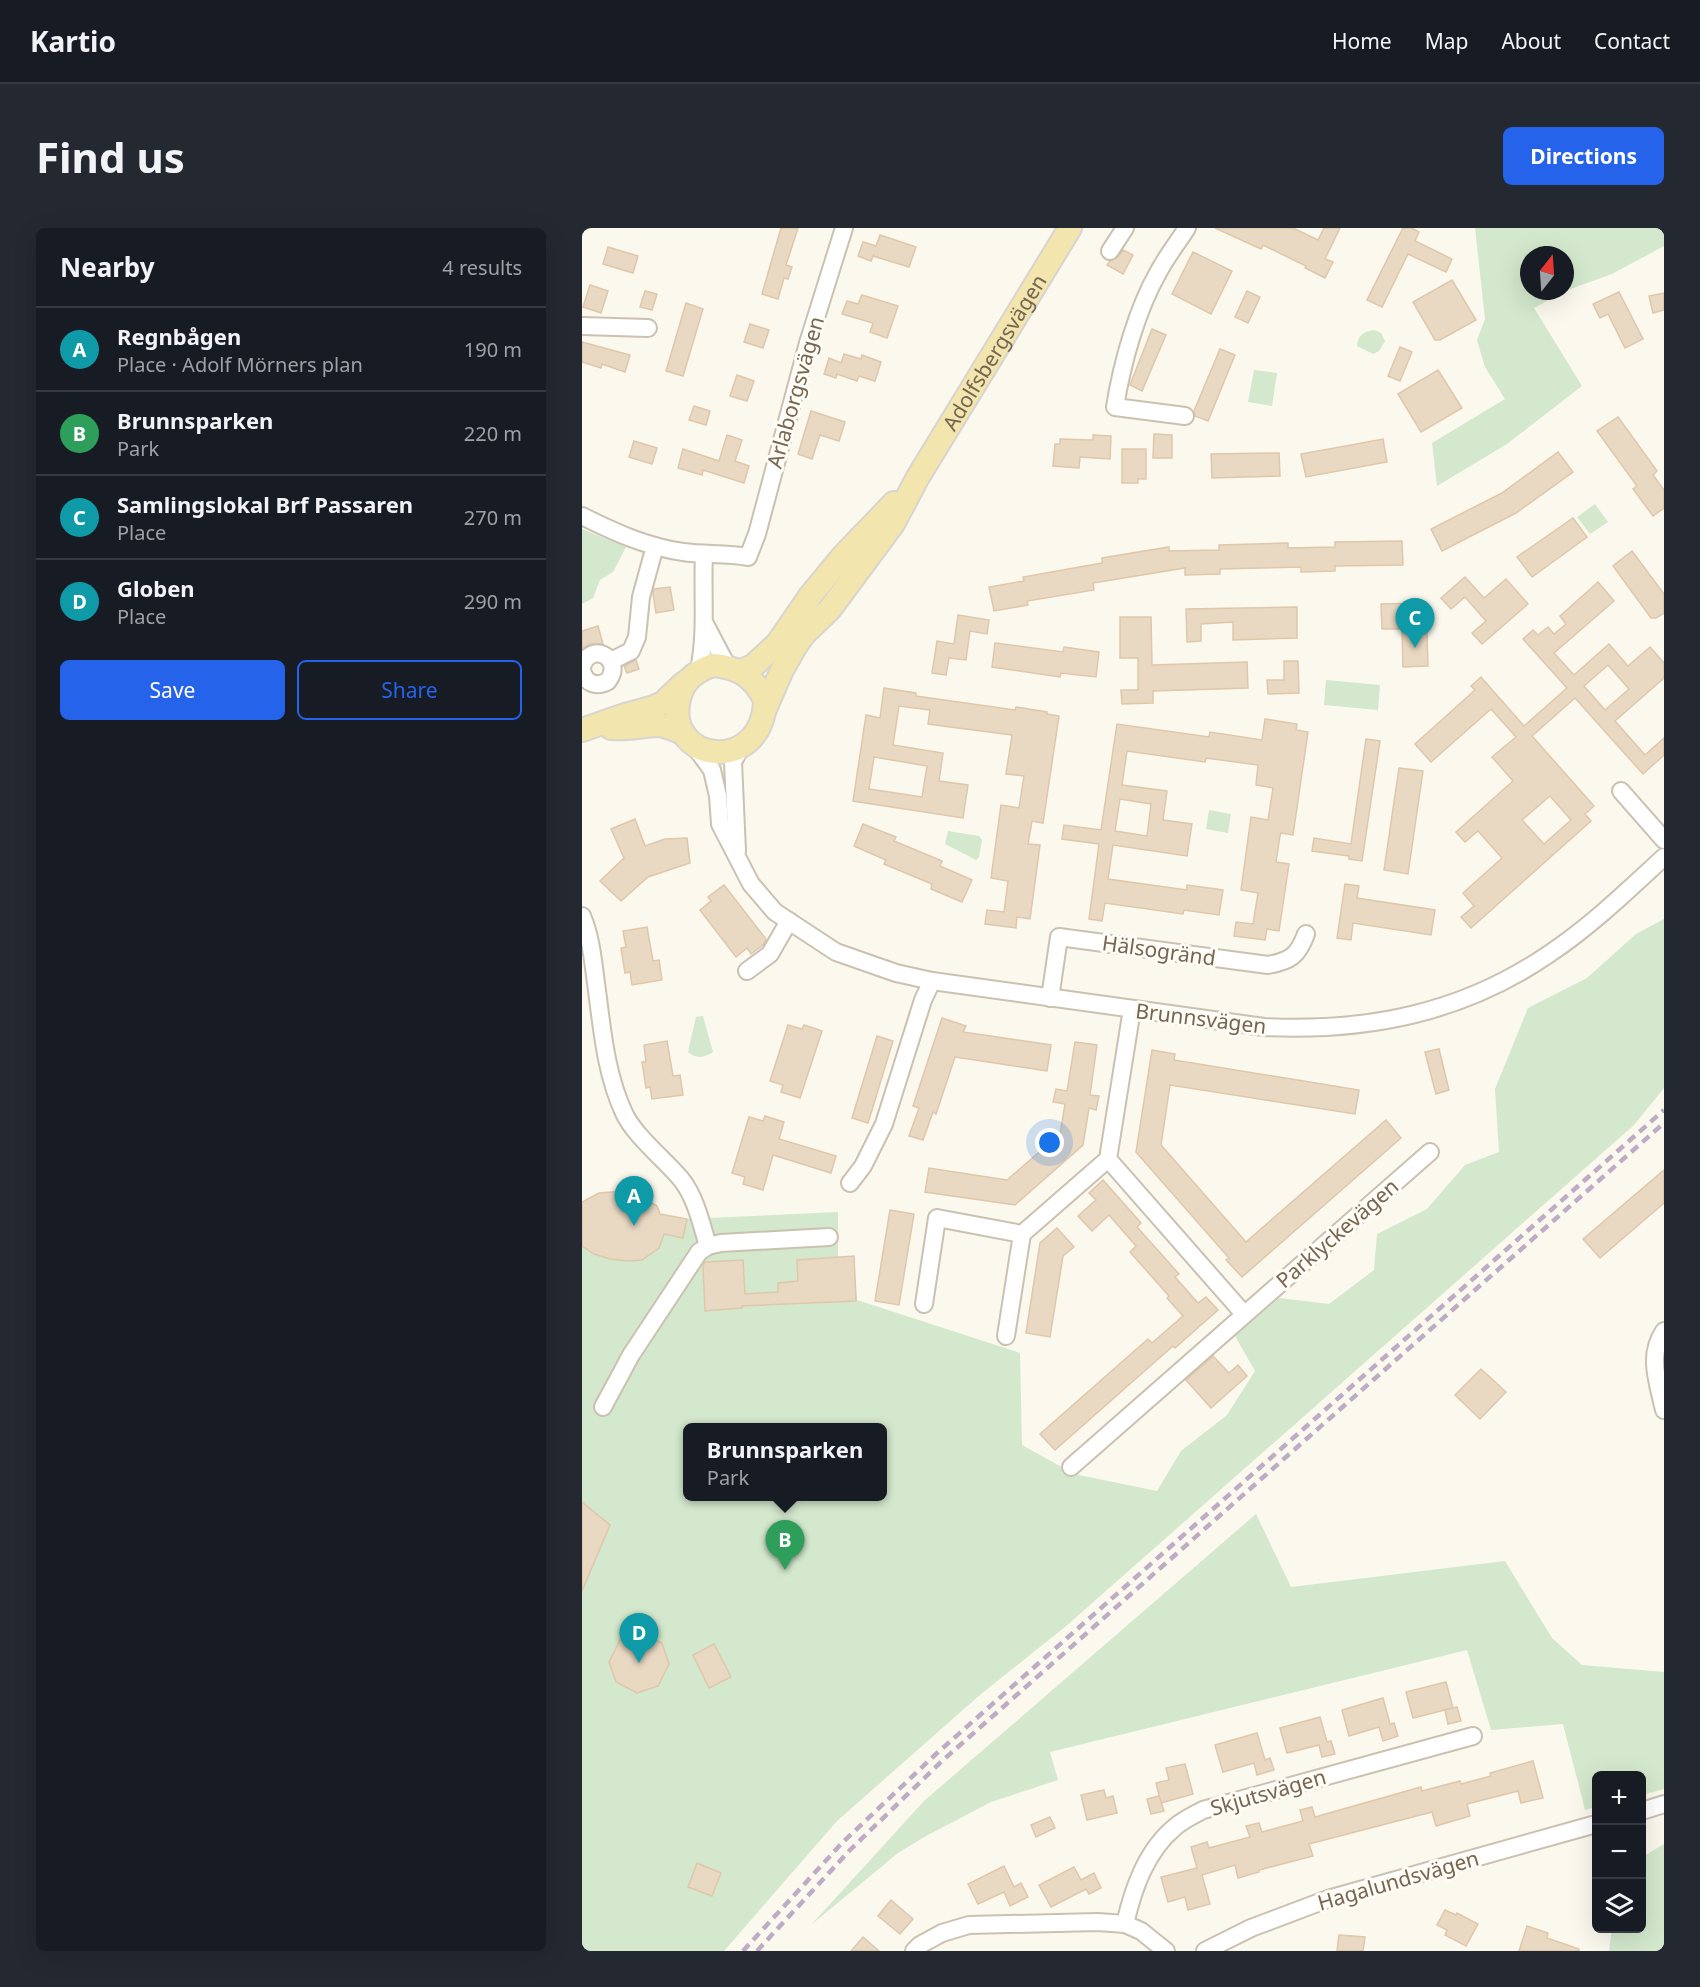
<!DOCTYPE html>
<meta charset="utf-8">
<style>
:root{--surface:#171b24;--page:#242831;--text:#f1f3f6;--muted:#9ea1a6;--line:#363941;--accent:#2563eb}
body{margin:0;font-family:"Noto Sans",sans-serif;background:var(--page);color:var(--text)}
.controls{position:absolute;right:18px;bottom:18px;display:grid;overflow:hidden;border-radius:9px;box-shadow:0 6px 24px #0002}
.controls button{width:54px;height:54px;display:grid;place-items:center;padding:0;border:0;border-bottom:2px solid var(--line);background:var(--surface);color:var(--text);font:30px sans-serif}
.compass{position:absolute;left:938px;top:18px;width:54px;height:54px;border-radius:50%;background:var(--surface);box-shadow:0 6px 24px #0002;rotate:17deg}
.you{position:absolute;left:468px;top:915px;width:21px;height:21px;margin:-15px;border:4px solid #fff;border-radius:50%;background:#1a73e8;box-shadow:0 0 0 9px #1a73e833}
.badge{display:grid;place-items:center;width:39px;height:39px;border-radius:50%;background:var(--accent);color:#fff;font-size:20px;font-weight:700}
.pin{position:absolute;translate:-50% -50px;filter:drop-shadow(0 2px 3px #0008)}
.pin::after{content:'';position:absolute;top:32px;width:21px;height:18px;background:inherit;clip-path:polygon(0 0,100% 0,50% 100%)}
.popup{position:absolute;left:101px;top:1195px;width:204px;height:78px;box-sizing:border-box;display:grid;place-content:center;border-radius:9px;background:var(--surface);filter:drop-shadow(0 2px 4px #0005);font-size:20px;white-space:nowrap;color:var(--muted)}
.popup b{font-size:22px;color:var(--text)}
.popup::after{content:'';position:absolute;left:50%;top:100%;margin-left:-12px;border:12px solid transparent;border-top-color:var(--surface)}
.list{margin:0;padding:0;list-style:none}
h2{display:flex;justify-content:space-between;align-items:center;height:78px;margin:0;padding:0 24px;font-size:26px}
h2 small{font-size:20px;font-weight:400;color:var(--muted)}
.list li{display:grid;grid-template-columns:39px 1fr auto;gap:18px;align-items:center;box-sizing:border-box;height:84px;padding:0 24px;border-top:2px solid var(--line)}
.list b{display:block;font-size:22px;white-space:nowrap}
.list p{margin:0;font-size:20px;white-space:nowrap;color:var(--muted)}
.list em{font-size:20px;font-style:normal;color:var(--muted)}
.actions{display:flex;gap:12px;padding:18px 24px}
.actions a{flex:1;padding:14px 0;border:2px solid var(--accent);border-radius:9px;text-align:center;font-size:21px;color:var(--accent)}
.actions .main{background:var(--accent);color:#fff}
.icon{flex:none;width:33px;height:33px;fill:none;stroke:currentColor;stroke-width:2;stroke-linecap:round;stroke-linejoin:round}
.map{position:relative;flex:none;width:1082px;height:1723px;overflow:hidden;border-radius:9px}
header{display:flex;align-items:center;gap:36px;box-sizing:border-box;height:84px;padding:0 30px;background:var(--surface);border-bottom:2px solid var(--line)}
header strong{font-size:28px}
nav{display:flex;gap:33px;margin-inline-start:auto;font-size:21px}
.intro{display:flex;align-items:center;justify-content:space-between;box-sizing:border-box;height:144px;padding:0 36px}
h1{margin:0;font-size:42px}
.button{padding:15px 27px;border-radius:9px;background:var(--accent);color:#fff;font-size:21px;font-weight:700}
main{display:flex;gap:36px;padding:0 36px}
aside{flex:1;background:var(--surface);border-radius:9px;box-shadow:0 6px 24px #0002}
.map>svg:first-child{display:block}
</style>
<header>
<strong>Kartio</strong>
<nav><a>Home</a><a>Map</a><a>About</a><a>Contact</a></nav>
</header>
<div class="intro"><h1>Find us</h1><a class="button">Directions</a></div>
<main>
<aside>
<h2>Nearby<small>4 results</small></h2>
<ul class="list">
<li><span class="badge" style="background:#0f9aa8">A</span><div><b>Regnbågen</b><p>Place · Adolf Mörners plan</p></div><em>190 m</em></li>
<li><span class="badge" style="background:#2e9e5b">B</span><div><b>Brunnsparken</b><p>Park</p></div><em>220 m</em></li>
<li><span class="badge" style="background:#0f9aa8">C</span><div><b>Samlingslokal Brf Passaren</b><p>Place</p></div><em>270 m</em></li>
<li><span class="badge" style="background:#0f9aa8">D</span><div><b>Globen</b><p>Place</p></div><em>290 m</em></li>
</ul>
<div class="actions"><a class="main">Save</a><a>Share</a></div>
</aside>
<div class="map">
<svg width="1082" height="1723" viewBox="0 0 1082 1723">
<rect width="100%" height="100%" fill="#fbf8ee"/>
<g fill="#d3e8cd" fill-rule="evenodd">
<path d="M893 0H1082V18L1030 46 983 63V27H947V63H983L952 80 1000 158 925 216 855 258 850 215 923 171 903 139 895 112 903 91Z"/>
<path d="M792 102 799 105 803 113 797 123 791 126 775 118C776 107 781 104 792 102Z"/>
<path d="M672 142 695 145 690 178 666 174Z"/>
<path d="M1013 276 1026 294 1008 306 995 289Z"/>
<path d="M0 301 44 319 31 344 18 352 11 370 0 376Z"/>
<path d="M744 452 798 457 796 482 742 477Z"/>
<path d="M627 582 649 586 646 605 624 601Z"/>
<path d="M366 603 397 608 400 612 397 629 394 632 363 616Z"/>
<path d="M1082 691V860L1052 897 483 1399 399 1466 255 1593 142 1723H0V974L17 965 42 963 75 978 79 986 105 991 256 984V1029L272 1028 275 1072 438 1125 440 1217 492 1246 575 1263 599 1223 645 1187 673 1143 653 1108 697 1070 747 1076 792 1042 795 1006 845 981 883 937 917 924 913 861 946 780 1005 750 1054 706ZM106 1200H300V1268H106Z"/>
<path d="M121 788 131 824C121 830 115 831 106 824L114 789Z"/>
<path d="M674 1286 709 1359 923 1333 970 1410 1000 1437 1082 1444V1561L1060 1567V1548H1014V1579L1003 1582 981 1496 909 1502 885 1422 468 1524 476 1552 409 1574 344 1608 316 1625 229 1697 342 1573Z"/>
<path d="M1082 1616V1723H1027L1030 1701 1060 1700V1629Z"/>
</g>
<g fill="#e9d9c3" stroke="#dfc7aa" stroke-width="1.5" fill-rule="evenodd">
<path d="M199 0H216L204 37 210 39 206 51 202 50 196 71 180 66Z"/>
<path d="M633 0H711L736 12 742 0H758L743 31 751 34 743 50 723 40 724 38 681 17 679 21Z"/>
<path d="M821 0H830L837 4 833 13 870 31 864 44 826 26 800 79 785 72Z"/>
<path d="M298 7 334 19 327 39 291 28 292 26 289 33 276 28 281 14 294 18Z"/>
<path d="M26 19 56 28 51 45 21 36Z"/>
<path d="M541 22 551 27 541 46 525 37 528 33 536 29Z"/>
<path d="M611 24 650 43 629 86 590 66Z"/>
<path d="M870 52 894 92 858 112H853L831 74Z"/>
<path d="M8 57 26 63 19 85 1 79Z"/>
<path d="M63 63 75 66 70 82 58 79Z"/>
<path d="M665 63 678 69 666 95 653 89Z"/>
<path d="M1037 64 1061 111 1043 120 1026 86 1018 90 1011 76Z"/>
<path d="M1082 65V82L1071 85 1067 68Z"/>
<path d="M280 67 316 78 305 110 288 104 291 95 260 86 265 73 276 76Z"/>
<path d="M104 75 121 81 101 148 84 143Z"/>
<path d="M168 96 187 102 181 120 162 114Z"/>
<path d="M570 101 584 107 560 163 548 157Z"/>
<path d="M0 114 48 127 43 144 20 136 19 140 0 134Z"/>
<path d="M818 119 830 124 818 153 806 148Z"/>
<path d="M638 121 653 127 626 193 613 188 612 183Z"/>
<path d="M262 126 279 131 280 127 299 134 293 153 277 148 275 153 255 146 254 150 242 146 247 130 259 135Z"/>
<path d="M856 142 880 180 839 204 816 166Z"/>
<path d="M155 147 172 153 165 173 148 168Z"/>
<path d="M112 178 128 183 124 197 107 192Z"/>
<path d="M229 183 263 194 257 213 238 207 230 231 216 226Z"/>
<path d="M1036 189 1075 243 1071 247 1082 262V280L1071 288 1051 261 1055 258 1015 203Z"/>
<path d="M572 206 590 207V230H571Z"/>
<path d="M145 207 160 212 153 233 167 238 162 255 121 242 120 247 96 240 101 221 137 233Z"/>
<path d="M511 207 529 208 528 231 498 229 497 240 471 238 473 216H478V211L511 212Z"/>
<path d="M801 211 805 234 724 249 719 226Z"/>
<path d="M52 213 75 220 70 236 47 229Z"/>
<path d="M540 221H564V251H556V255H540Z"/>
<path d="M976 224 991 244 934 285 860 323 849 301 920 265Z"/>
<path d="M697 225 698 248 630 250 629 226Z"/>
<path d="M991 290 1005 309 950 349 935 329Z"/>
<path d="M820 313 821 337 753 338V343L719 344V339L638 341V346L603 347V340L511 355 512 362 445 373 446 377 412 383 407 359 442 353 441 349 520 335V330L587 319V323L637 322V317L706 315V320L753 319V314Z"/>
<path d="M1050 323 1082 366V385L1074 390H1069L1031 338Z"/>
<path d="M883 349 902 370 924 351 946 376 900 416 890 405 904 393 883 369 869 381 859 370Z"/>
<path d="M1016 354 1032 373 972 425 992 447 1027 416 1046 438 1068 419 1082 435V450L1033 493 1063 527 1082 510V527L1061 546 993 470 950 508 1012 578 1003 586 1009 593 889 700 879 689 892 678 881 665 920 630 896 603 883 614 874 604 931 553 910 529 934 509 909 481 849 534 833 516 893 462 889 458 899 449 942 498 985 460 941 411 951 402 956 407 966 399 972 406 984 396 978 388ZM1026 437 1047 461 1023 482 1002 458ZM968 568 989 592 962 616 940 592Z"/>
<path d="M88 359 92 382 74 385 71 366 72 361Z"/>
<path d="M844 375 846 438 821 439 820 401H800L799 376Z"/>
<path d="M715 379V410L651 412V394L619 396V413L605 414 604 381Z"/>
<path d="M376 387 407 392 405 406 388 403 384 432 367 430 364 447 350 445 355 413 372 416Z"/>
<path d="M538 389H569L570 437 665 434 666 460 571 463V475L540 476 539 462H556V430H538Z"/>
<path d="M16 398 21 416H8L0 421V403Z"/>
<path d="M413 415 481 424 482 419 517 424 514 449 479 445 478 449 410 439Z"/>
<path d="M54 432 57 441 45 445 42 438Z"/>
<path d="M702 433H716L717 465 686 466 685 452H702Z"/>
<path d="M302 460 334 465V468L433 482 434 479 465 484V486L477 488 461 595 450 593 446 616 458 617 448 691 435 689 434 700 403 696 405 682 422 684 426 653 409 650 419 577 437 580 442 548 424 546 430 507 346 496 348 482 317 478 311 517 361 525 357 553 386 557 381 590 271 573 284 487 298 490ZM292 529 345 538 340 569 287 561Z"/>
<path d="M683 491 715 496 714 502 726 504 711 607 699 605 698 608 694 634 707 636 697 703 685 701 683 712 652 708 654 694 671 696 676 665 659 662 669 589 686 592 691 560 674 557 676 537 624 530 623 534 545 523 540 557 585 563 581 592 610 596 605 628 531 617 526 651 605 662V657L641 662 637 687 602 682 601 686 523 675 520 693 507 691 517 616 480 611 482 597 519 602 535 496 627 509 628 504 680 512ZM538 571 569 576 565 608 533 603Z"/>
<path d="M784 511 798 513 780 633 767 631V628L730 623 732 610 769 616Z"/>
<path d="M817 540 841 543 826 646 802 642Z"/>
<path d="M53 591 63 618 83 611 105 610 108 635 66 649 39 673 18 653 42 630 29 601Z"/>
<path d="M281 596 314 609 312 613 360 633 358 638 390 652 380 674 349 661 350 656 302 636 304 632 272 618Z"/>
<path d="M763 656 777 658 775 670 853 682 849 707 771 695 769 712 755 710Z"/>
<path d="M142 657 184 711 182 716 169 726 165 720 154 729 118 682 129 673 126 669Z"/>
<path d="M65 699 71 733 77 732 80 752 50 757 48 744 43 745 39 720 44 719 41 703Z"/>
<path d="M360 790 384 798 381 804 469 817 465 843 373 829 354 886 351 884 341 912 327 908 337 880 331 878Z"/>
<path d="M206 797 220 801 222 797 240 803 218 870 199 864 201 857 188 853Z"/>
<path d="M295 808 311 813 286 895 270 890Z"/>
<path d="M85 813 91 848 98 847 101 867 70 871 68 859 64 860 60 834H64L62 817Z"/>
<path d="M493 814 515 817 508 867 517 868 514 882 507 880 501 917 433 977 343 964 347 940 425 952 478 906 483 876 471 874 474 861 485 863Z"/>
<path d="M857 821 867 862 854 866 843 824Z"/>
<path d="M570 822 593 826 592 832 777 862 773 886 588 857 579 917 664 1014 804 892 819 910 660 1049 644 1032 647 1030 554 924Z"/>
<path d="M183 888 202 894 197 911 254 928 249 945 191 927 181 962 161 956 163 949 150 945 167 889 181 893Z"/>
<path d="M1082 942V975L1018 1030 1001 1011Z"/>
<path d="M521 952 559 995 555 999 597 1046 593 1049 616 1075 624 1069 636 1082 593 1120 591 1118 473 1222 458 1206 566 1111 570 1115 601 1088 585 1070 587 1068 548 1024 554 1018 527 987 510 1003 496 988 514 972 507 965Z"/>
<path d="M42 963 59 968 75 978 78 986 105 991 101 1010 82 1006 77 1020 60 1032 46 1033 28 1031 12 1026 0 1018V974L17 965Z"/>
<path d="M308 982 332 986 317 1077 293 1073Z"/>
<path d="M475 1000 492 1019 481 1028 468 1109 444 1105 458 1015Z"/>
<path d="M272 1028 274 1073 160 1078V1080L123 1083 121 1038 123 1034 161 1032 163 1066 196 1064V1055L216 1053 215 1032Z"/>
<path d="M631 1128 647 1145 656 1137 665 1148 629 1180 604 1152Z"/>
<path d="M899 1141 924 1164 898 1191 873 1167Z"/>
<path d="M0 1274 28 1297 0 1363Z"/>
<path d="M59 1406 80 1415 87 1436 76 1458 55 1465 34 1454 27 1434 38 1412Z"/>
<path d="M132 1416 149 1449 127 1460 111 1427Z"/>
<path d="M864 1454 871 1480 831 1490 824 1464Z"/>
<path d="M801 1470 808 1496 812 1495 816 1508 801 1513 797 1499 767 1508 760 1482Z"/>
<path d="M875 1479 879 1493 866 1496 863 1482Z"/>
<path d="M738 1489 745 1514 749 1513 753 1526 740 1529 737 1517 705 1525 698 1500Z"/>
<path d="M675 1505 683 1532 688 1530 692 1542 675 1547 672 1535 641 1544 633 1517Z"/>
<path d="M951 1533 961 1570 939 1575 936 1563 885 1576 888 1588 854 1598 850 1584 727 1616 731 1628 677 1642V1644L656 1650 653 1637 620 1647 628 1676 606 1682 603 1669 586 1674 579 1649 615 1640 609 1619 625 1614 627 1620 668 1609 664 1598 677 1595 680 1604 721 1593 718 1582 730 1579 733 1589 839 1559 840 1563 878 1553 879 1556 909 1548 908 1545Z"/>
<path d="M603 1536 611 1566 579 1575 574 1555 587 1552 584 1540Z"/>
<path d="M522 1562 524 1570 531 1568 535 1585 505 1592 499 1567Z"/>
<path d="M577 1568 582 1583 569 1586 565 1571Z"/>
<path d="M468 1589 473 1600 454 1609 449 1597Z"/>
<path d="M115 1635 139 1645 130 1668 106 1659Z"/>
<path d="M422 1638 432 1659 439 1655 446 1669 428 1678 422 1664 396 1676 386 1656Z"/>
<path d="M492 1639 499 1652 512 1645 519 1660 507 1666 504 1661 469 1679 457 1657Z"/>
<path d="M309 1672 331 1691 318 1706 296 1688Z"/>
<path d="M863 1682 874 1687 875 1685 896 1696 884 1718 863 1707 865 1702 855 1697Z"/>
<path d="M945 1698 966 1705 965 1710 997 1721V1723H937Z"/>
<path d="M757 1707 783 1709 781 1723H755Z"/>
<path d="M281 1709 297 1723H269Z"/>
</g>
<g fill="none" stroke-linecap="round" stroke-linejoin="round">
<g stroke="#cbc1b1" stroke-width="20">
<g id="minor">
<path d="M528 23 543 0"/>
<path d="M0 98 66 100"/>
<path d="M603 188 533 179C540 135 555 81 577 43 585 28 596 14 605 0"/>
<path d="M0 288C32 304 65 319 101 324 122 327 144 325 166 329L175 306 226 115 262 0"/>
<path d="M123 396 145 438"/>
<path d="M29 433 49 423 55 409 59 369 73 318"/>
<path d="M0 439C8 412 43 430 26 453 14 460 3 455 0 442"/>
<path d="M117 442C125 403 120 365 122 326"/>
<path d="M111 516 130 542 136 568 138 596 169 656 193 684 254 724 314 745 350 753 682 799C786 804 881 785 967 726 1009 698 1045 663 1082 629"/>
<path d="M1039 563 1082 612"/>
<path d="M155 623 151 534 159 519"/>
<path d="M0 688C9 709 11 733 14 755 20 799 23 844 42 885 52 907 82 931 99 951 114 970 119 995 126 1018"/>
<path d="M165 743 188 726 207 693"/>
<path d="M468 770 477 709 686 737C708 733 716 728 724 706"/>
<path d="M526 931 662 1086"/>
<path d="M268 955 281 938 302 896 341 772 350 753"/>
<path d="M342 1076 355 990 440 1006"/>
<path d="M1082 1103C1065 1128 1076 1154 1082 1182"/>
<path d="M424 1108 440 1006 526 931 550 781"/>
<path d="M21 1179 49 1127 117 1024 126 1018 139 1015 247 1009"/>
<path d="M489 1239 848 924"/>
<path d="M1060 1583 1082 1576"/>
<path d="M543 1696C551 1661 564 1623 593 1599 601 1592 612 1587 621 1582L891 1508"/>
<path d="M332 1723 338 1717 360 1705 387 1697 516 1694 543 1696 559 1703 584 1723"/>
<path d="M623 1723 669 1700 746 1671 1014 1596"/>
</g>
</g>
<g stroke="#d8d4cf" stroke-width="26">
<g id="major">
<path d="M131 437C156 439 172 449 183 472 181 548 82 535 97 471 101 452 114 443 131 437Z"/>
<path d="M159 443 171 438 195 416 228 368 261 328 312 275"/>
<path id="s1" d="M183 481 200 442 213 419 223 405 248 381 311 296 336 249 488 0"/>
<path d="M29 500C45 502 61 497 77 497 86 498 93 502 101 505"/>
<path d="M0 502 43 487 72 479 81 475 102 455"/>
</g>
</g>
<use href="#minor" stroke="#fff" stroke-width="16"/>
<use href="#major" stroke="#f2e5ae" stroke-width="22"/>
<g stroke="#beabc5" stroke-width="4.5" stroke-dasharray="9 6" stroke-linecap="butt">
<path d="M161 1723 260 1615 354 1526 1082 882"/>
<path d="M175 1723 268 1622 360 1533 1082 895"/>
</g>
</g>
<g text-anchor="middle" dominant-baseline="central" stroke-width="6" stroke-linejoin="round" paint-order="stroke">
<g font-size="21" fill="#756552" stroke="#fefcf4">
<text stroke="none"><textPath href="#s1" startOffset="426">Adolfsbergsvägen</textPath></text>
<text transform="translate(213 164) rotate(-74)">Arlaborgsvägen</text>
<text transform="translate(577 722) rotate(8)">Hälsogränd</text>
<text transform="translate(619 790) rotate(7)">Brunnsvägen</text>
<text transform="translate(755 1005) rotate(-41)">Parklyckevägen</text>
<text transform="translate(686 1564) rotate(-16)">Skjutsvägen</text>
<text transform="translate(816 1652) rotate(-16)">Hagalundsvägen</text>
</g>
</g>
</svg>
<div class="controls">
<button>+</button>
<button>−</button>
<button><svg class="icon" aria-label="layers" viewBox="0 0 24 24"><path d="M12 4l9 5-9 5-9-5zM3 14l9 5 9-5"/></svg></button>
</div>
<svg class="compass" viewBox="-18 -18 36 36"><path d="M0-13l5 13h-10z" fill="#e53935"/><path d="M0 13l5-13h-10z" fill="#9ea1a6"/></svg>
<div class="you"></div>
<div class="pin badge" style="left:52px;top:998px;background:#0f9aa8">A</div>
<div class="pin badge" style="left:203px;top:1342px;background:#2e9e5b">B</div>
<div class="popup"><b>Brunnsparken</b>Park</div>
<div class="pin badge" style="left:833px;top:420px;background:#0f9aa8">C</div>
<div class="pin badge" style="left:57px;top:1435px;background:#0f9aa8">D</div>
</div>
</main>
